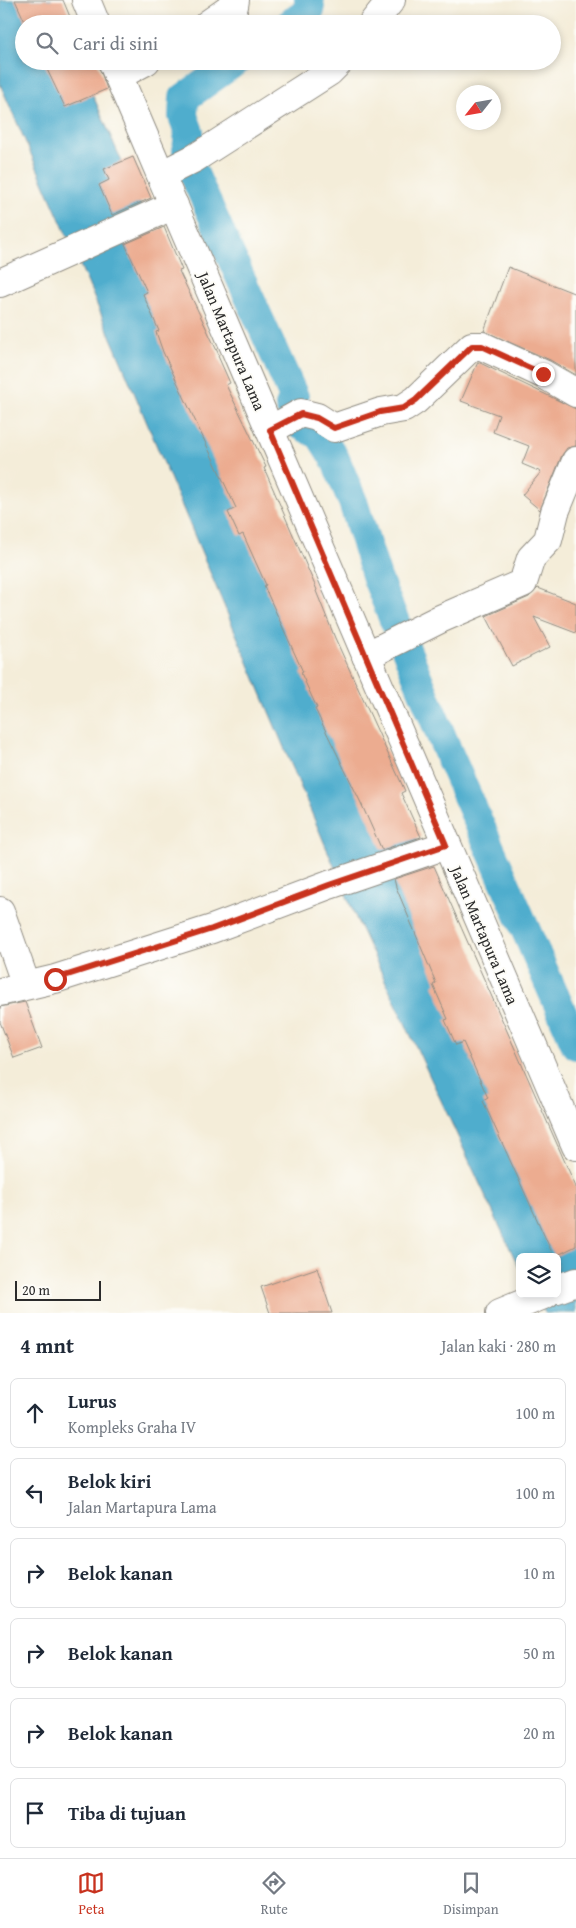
<!DOCTYPE html>
<html lang="id">
<meta charset="utf-8">
<style>
:root{--surface:#fff;--page:#f6f6f7;--text:#1f2937;--muted:#747a83;--line:#e0e1e3;--accent:#c8321e}
body{margin:0;font-family:"Gentium Book Plus",serif;background:var(--page);color:var(--text)}
.controls{position:absolute;right:15px;bottom:15px;display:grid;overflow:hidden;border-radius:8px;box-shadow:0 2px 8px #0003}
.controls button{width:45px;height:45px;display:grid;place-items:center;padding:0;border:0;border-bottom:1px solid var(--line);background:var(--surface);color:var(--text);font:25px sans-serif}
.compass{position:absolute;left:456px;top:85px;width:45px;height:45px;border-radius:50%;background:var(--surface);box-shadow:0 2px 8px #0003;rotate:239deg}
.scale{position:absolute;left:15px;bottom:12px;width:86px;box-sizing:border-box;padding-left:5px;border:2px solid #2b2b2b;border-top:0;font-size:14px;line-height:18px;white-space:nowrap;color:#2b2b2b;-webkit-text-stroke:4px #fdfcf7;paint-order:stroke}
.stop{position:absolute;width:15px;height:15px;margin:-11px;border:4px solid #c8321e;border-radius:50%;background:#fff}
.stop.end{background:#c8321e;border-color:#fff;box-shadow:0 1px 5px #0008}
.list{margin:0;padding:0;list-style:none}
h2{display:flex;justify-content:space-between;align-items:center;height:65px;margin:0;padding:0 20px;font-size:21px}
h2 small{font-size:16px;font-weight:400;color:var(--muted)}
.list li{display:grid;grid-template-columns:32px 1fr auto;gap:15px;align-items:center;box-sizing:border-box;height:70px;margin:0 10px 10px;padding:0 10px;border:1px solid var(--line);border-radius:8px}
.list b{display:block;font-size:19px;white-space:nowrap}
.list p{margin:0;font-size:16px;white-space:nowrap;color:var(--muted)}
.list em{font-size:16px;font-style:normal;color:var(--muted)}
.icon{flex:none;width:28px;height:28px;fill:none;stroke:currentColor;stroke-width:2;stroke-linecap:round;stroke-linejoin:round}
.map{position:relative;flex:none;width:576px;height:1313px;overflow:hidden}
.search{position:absolute;background:var(--surface);box-shadow:0 2px 8px #0003;left:15px;right:15px;top:15px;height:55px;display:flex;align-items:center;gap:12px;box-sizing:border-box;padding:0 18px;border-radius:28px;color:var(--muted);font-size:19px}
.sheet{height:545px;background:var(--surface)}
nav{display:flex;justify-content:space-around;align-items:center;box-sizing:border-box;height:70px;border-top:1px solid var(--line);background:var(--surface);font-size:14px;color:var(--muted)}
nav a{display:grid;justify-items:center;gap:2px}
nav .on{color:var(--accent)}
.map>svg:first-child{display:block}
</style>
<div class="map">
<svg width="576" height="1313" viewBox="0 0 576 1313">
<rect width="100%" height="100%" fill="#fdfcf7"/>
<filter id="ink" filterUnits="userSpaceOnUse"><feTurbulence type="fractalNoise" baseFrequency=".02" numOctaves="2"/><feDisplacementMap in="SourceGraphic" scale="10" xChannelSelector="R" yChannelSelector="G"/><feConvolveMatrix kernelMatrix="1 2 1 2 8 2 1 2 1" color-interpolation-filters="sRGB"/></filter>
<filter id="wash" filterUnits="userSpaceOnUse"><feTurbulence type="fractalNoise" baseFrequency=".0096" numOctaves="4" result="noise"/><feDisplacementMap in="SourceGraphic" scale="20" xChannelSelector="R" yChannelSelector="G"/><feGaussianBlur stdDeviation="1.12" result="paint"/><feColorMatrix in="noise" values="0 0 0 0 0 0 0 0 0 0 0 0 0 0 0 0 0 1.4 0 .05"/><feComposite in="paint" operator="in"/></filter>
<g filter="url(#wash)">
<rect width="100%" height="100%" fill="#f4edd9"/>
<path fill="#4fadcd" stroke="#3d6c7c" d="M0 0H52L62 24H24V61H78L576 1206V1313H545L534 1294H557V1257H520V1270L356 918 87 281 0 84Z"/>
<g fill="none" stroke-linecap="round" stroke-linejoin="round">
<g stroke="#4fadcd" stroke-width="30">
<path d="M290 24 310 9 309 0"/>
<path d="M236 61 184 98 183 116 189 132 187 151 193 172 294 397 290 406 299 424 320 435 335 459 353 502 377 578 447 750 576 1045"/>
</g>
</g>
<g id="blocks">
<g fill="#ecac90">
<path d="M15 0H63L73 24H26Z"/>
<path d="M43 61H97L107 89 65 107Z"/>
<path d="M133 157 151 198 112 215 99 185 109 180 104 169Z"/>
<path d="M164 227 182 270 179 271 219 355 218 356 230 383 226 385 266 467 264 468 317 590 316 591 335 638 405 791 401 793 421 837 382 850 361 803 315 709 317 708 301 673 303 672 264 586 266 585 243 534 239 536 228 512 236 508 163 352 156 332 159 331 143 294 147 292 125 244Z"/>
<path d="M508 267 576 294V375L550 360 484 331Z"/>
<path d="M478 362 576 409V446L567 448 562 455 540 510 522 495 541 472 522 464 529 446 493 432 499 415 461 401Z"/>
<path d="M538 588 576 603V633L534 617 550 647 512 666 486 616 529 597Z"/>
<path d="M434 866 576 1187V1246L554 1257 483 1101 488 1098 463 1042 456 1045 445 1020 448 1019 433 985 436 983 396 887 394 879Z"/>
<path d="M25 1002 42 1048 14 1058 0 1022V1007Z"/>
<path d="M317 1268 332 1313H270L261 1287Z"/>
</g>
</g>
</g>
<g filter="url(#ink)">
<use href="#blocks" fill-opacity="0" stroke="#908c82" stroke-width="1"/>
<g fill="none" stroke-linecap="round" stroke-linejoin="round">
<g stroke="#908c82" stroke-width="30">
<g id="minor">
<path d="M208 24 234 6 235 0"/>
<path d="M372 24 391 0"/>
<path d="M118 76 146 61"/>
<path d="M161 175 195 158 329 72 340 61"/>
<path d="M0 283 174 205"/>
<path d="M270 430 301 413 317 417 334 428 381 412 404 408 416 400 472 346H482L543 374 576 393"/>
<path d="M366 656 440 619 523 583 531 558 548 540 555 512 576 461"/>
<path d="M0 911 26 985"/>
<path d="M0 992 55 979 212 929 329 885 446 845"/>
<path d="M557 1289 576 1282"/>
<path d="M500 1313 546 1294"/>
</g>
</g>
<g stroke="#908c82" stroke-width="30">
<g id="primary">
<path d="M86 0 96 24"/>
<path d="M112 61 576 1146"/>
</g>
</g>
<use href="#minor" stroke="#fff" stroke-width="28"/>
<use href="#primary" stroke="#fff" stroke-width="28"/>
</g>
</g>
<g fill="none" stroke-linecap="round" stroke-linejoin="round" filter="url(#ink)">
<path stroke="#c8321e" stroke-width="6" d="M55 979 212 929 329 885 446 845 270 430 301 414 317 418 334 428 380 412 404 408 416 400 472 346H482L543 374"/>
</g>
<g text-anchor="middle" dominant-baseline="central" stroke-width="4" stroke-linejoin="round" paint-order="stroke">
<g font-size="16" fill="#2b2b2b" stroke="#fdfcf7">
<text transform="translate(232 341) rotate(67)">Jalan Martapura Lama</text>
<text transform="translate(485 935) rotate(67)">Jalan Martapura Lama</text>
</g>
</g>
</svg>
<div class="controls">
<button><svg class="icon" aria-label="layers" viewBox="0 0 24 24"><path d="M12 4l9 5-9 5-9-5zM3 14l9 5 9-5"/></svg></button>
</div>
<svg class="compass" viewBox="-18 -18 36 36"><path d="M0-13l5 13h-10z" fill="#e53935"/><path d="M0 13l5-13h-10z" fill="#747a83"/></svg>
<div class="scale">20 m</div>
<div class="stop" style="left:55px;top:979px"></div>
<div class="stop end" style="left:543px;top:374px"></div>
<div class="search"><svg class="icon" aria-label="search" viewBox="0 0 24 24"><circle cx="10" cy="10" r="6"/><path d="M15 15l6 6"/></svg>Cari di sini</div>
</div>
<section class="sheet">
<h2>4 mnt<small>Jalan kaki · 280 m</small></h2>
<ul class="list">
<li><svg class="icon" aria-label="ahead" viewBox="0 0 24 24"><path d="M12 20V5M6 11l6-6 6 6"/></svg><div><b>Lurus</b><p>Kompleks Graha IV</p></div><em>100 m</em></li>
<li><svg class="icon" aria-label="left" viewBox="0 0 24 24"><path d="M17 20v-9H6M10 6l-5 5 5 5"/></svg><div><b>Belok kiri</b><p>Jalan Martapura Lama</p></div><em>100 m</em></li>
<li><svg class="icon" aria-label="right" viewBox="0 0 24 24"><path d="M7 20v-9h11M14 6l5 5-5 5"/></svg><div><b>Belok kanan</b></div><em>10 m</em></li>
<li><svg class="icon" aria-label="right" viewBox="0 0 24 24"><path d="M7 20v-9h11M14 6l5 5-5 5"/></svg><div><b>Belok kanan</b></div><em>50 m</em></li>
<li><svg class="icon" aria-label="right" viewBox="0 0 24 24"><path d="M7 20v-9h11M14 6l5 5-5 5"/></svg><div><b>Belok kanan</b></div><em>20 m</em></li>
<li><svg class="icon" aria-label="arrive" viewBox="0 0 24 24"><path d="M6 21V4h12l-3 4 3 4H6"/></svg><div><b>Tiba di tujuan</b></div></li>
</ul>
</section>
<nav>
<a class="on"><svg class="icon" aria-label="map" viewBox="0 0 24 24"><path d="M3 6l6-2 6 2 6-2v14l-6 2-6-2-6 2zM9 4v14M15 6v14"/></svg>Peta</a>
<a><svg class="icon" aria-label="directions" viewBox="0 0 24 24"><path d="M12 3l9 9-9 9-9-9zM9 14v-3h6M13 9l2 2-2 2"/></svg>Rute</a>
<a><svg class="icon" aria-label="saved" viewBox="0 0 24 24"><path d="M7 4h10v16l-5-4-5 4z"/></svg>Disimpan</a>
</nav>
